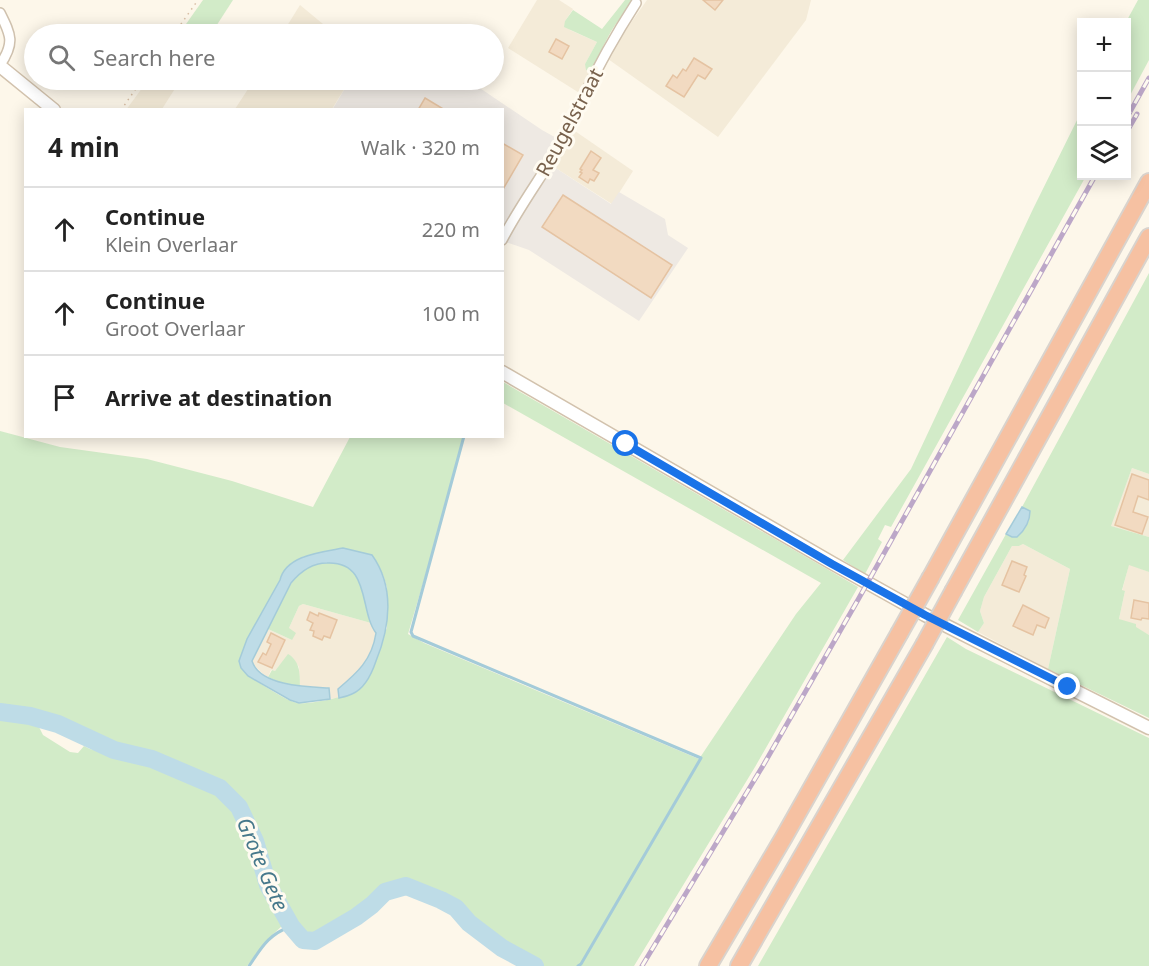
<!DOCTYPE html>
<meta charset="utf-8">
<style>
:root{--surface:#fff;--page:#f2f2f2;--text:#222;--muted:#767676;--line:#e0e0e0}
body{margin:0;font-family:"Noto Sans",sans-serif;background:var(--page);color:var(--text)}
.controls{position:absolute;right:18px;top:18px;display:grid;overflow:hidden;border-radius:0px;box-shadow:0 3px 15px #0003}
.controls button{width:54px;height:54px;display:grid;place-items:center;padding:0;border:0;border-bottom:2px solid var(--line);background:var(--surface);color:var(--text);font:30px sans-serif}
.stop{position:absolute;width:18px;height:18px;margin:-14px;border:4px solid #1a73e8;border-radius:50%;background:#fff}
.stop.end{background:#1a73e8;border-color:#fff;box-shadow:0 2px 6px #0008}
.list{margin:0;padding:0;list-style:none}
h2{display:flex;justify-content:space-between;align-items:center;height:78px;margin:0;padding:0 24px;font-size:26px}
h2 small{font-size:20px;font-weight:400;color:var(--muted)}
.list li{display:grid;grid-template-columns:39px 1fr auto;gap:18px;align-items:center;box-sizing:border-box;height:84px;padding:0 24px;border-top:2px solid var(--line)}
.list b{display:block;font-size:22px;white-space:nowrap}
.list p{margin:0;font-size:20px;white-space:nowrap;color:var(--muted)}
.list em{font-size:20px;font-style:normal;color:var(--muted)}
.icon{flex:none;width:33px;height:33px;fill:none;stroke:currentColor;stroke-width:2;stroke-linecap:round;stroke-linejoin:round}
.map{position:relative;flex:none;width:1149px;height:966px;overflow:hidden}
.search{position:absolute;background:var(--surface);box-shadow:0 3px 15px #0003;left:24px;top:24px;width:480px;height:66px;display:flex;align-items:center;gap:15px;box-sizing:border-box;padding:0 21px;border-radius:33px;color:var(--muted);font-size:22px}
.panel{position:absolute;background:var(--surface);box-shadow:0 3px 15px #0003;left:24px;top:108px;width:480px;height:330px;border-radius:0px}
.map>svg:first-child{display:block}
</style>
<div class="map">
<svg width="1149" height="966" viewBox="0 0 1149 966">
<rect width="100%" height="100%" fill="#fdf7ea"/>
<g fill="#f4ebd8">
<path d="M537 0H559L573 9 565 21 570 30 597 42 585 64 591 72 581 94 508 48Z"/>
<path d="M647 0H811L806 20 718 137 608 59 623 34Z"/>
<path d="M300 5 335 34H282Z"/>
<path d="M148 80H165L176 87 162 109 126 110Z"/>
<path d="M254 80H350L332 109H235Z"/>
<path d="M572 129 633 171 612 204 551 165Z"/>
<path d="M1132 468 1149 474V537L1110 526Z"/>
<path d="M1023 544 1070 569 1048 669 978 632 984 623 980 611 984 597 1012 546H1019Z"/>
<path d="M1129 564 1149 572V635L1119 619 1125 591H1122Z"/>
<path d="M303 604 371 623 376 633 374 646 367 659 358 672 338 689 339 698 330 699 328 688 300 686 299 667 293 658 289 655 275 671 271 670 268 677 263 674 253 664 252 661 268 629 292 640 289 628 299 606Z"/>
</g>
<g fill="#eee9e3">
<path d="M350 80H468L542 130 560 140 511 215 503 231 502 110H332Z"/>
<path d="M551 165 611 204 619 192 665 219 668 235 688 248 639 321 529 250 506 242 513 225Z"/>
</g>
<g fill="#d2ebc8" fill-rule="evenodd">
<path d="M203 0H233L211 34H179Z"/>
<path d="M625 0H634C624 13 613 26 606 41 600 51 598 62 591 72L586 70 585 64 597 42 564 27 565 21 573 10 602 29Z"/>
<path d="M1138 0H1149V60L1127 101 1126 22Z"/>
<path d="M1081 112 1082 176H1086L891 527 885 525 878 539 882 542 865 574 843 560 911 469 1033 209Z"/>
<path d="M1149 273V474L1132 468 1111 526 1149 537V572L1129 565 1122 590 1125 591 1119 619 1136 624V627L1149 635V718L1048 669 1070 569 1023 544 1019 546H1012L984 597 980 611 984 623 978 632 958 620 1006 534 1009 536 1017 537C1025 530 1031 521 1029 511L1022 507Z"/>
<path d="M503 382 858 587 755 767 634 966H543L496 940 458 903 442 895 414 884 404 883 384 886 359 910 319 934C312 936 309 936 303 932L296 940 290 936 283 925 268 939 247 966H0V719L37 723 43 735 70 752 78 753 84 746 90 749 140 762 175 774 181 765 142 751 110 743 76 728 71 723 53 716 4 709 0 707V431L60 447 147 459 232 481 313 507 350 437H464L439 529 408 634 424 643 699 759 796 614 821 583 503 403ZM343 548 376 561 384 577 387 588V628L353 694C341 697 308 705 297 703 284 700 261 683 248 676L247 639 280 580 302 557Z"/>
<path d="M327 563C334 563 341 563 346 566 362 575 367 606 371 623L303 604 299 606 289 628 296 633 292 640 268 629C278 609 288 578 309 567 315 564 321 564 327 563Z"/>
<path d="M947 637 966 649 1149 738V966H758Z"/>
<path d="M288 654C300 661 300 673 300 686L283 684 268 677 272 670 275 671Z"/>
</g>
<g fill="#bedce7" stroke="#a4cbd9" stroke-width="1.5">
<path d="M1022 507 1030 511C1030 521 1025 530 1017 537H1012L1006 534Z"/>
<path d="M343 548 372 555C395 587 390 627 376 661 372 673 364 689 352 694 348 696 343 697 339 698L338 689C357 673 372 660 376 633 359 611 371 561 327 563 311 563 300 572 291 583L252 661C260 686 307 687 329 688L330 699 299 703 290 700 248 676 241 668 239 661 247 639 280 580C286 555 322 552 343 548Z"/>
</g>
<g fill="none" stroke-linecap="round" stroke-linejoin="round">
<g stroke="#a4cbd9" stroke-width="3">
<path d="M464 436 411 632 413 636 701 758 581 964 578 966"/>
<path d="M249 966C262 947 268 935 291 926"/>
</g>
<path stroke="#bedce7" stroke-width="18" d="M0 712 30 716 58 724 114 750 152 759 220 788 239 807 255 841 268 885 291 926 303 940 315 941 356 917 372 905 385 892 406 886 441 900 456 908 469 923 502 948 535 966"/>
</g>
<g fill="#f2dac1" stroke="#e5c3a2" stroke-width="1.5">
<path d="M703 0H723L715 10Z"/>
<path d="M556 39 569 46 562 59 549 52Z"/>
<path d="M694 58 712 69 705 79 698 75 684 97 666 86 673 75 677 78 683 69 686 71Z"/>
<path d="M425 98 445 110H418Z"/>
<path d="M502 143 523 155 502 191Z"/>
<path d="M591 151 601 158 593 170 599 173 594 181 590 179 588 183 579 177 582 173 580 172 582 170 580 169Z"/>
<path d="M563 195 672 265 651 298 542 227Z"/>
<path d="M1132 474 1149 480V500L1138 496 1133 512 1148 517 1142 534 1115 525Z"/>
<path d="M1012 561 1027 567 1024 575 1026 576 1019 592 1002 585Z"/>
<path d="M1134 600 1149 603V619L1142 618 1141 620 1131 618Z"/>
<path d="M1023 605 1049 618 1045 628 1037 625 1033 635 1013 626Z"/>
<path d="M310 612 318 616 319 613 337 620 330 638 324 636 322 640 313 636 314 631 310 630 313 623 307 620Z"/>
<path d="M271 633 285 640 272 668 258 662 263 653 266 655 271 644 267 642Z"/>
</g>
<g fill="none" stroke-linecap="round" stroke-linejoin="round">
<g stroke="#cfc1ae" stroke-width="12">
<g id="minor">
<path d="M0 13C11 35 15 43 0 65"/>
<path d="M502 240C521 203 547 170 567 133 573 123 577 111 582 100 598 66 616 34 636 3"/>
</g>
</g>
<g stroke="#d2c2ad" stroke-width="15">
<g id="secondary">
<path d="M0 66 54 110"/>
<path d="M502 372 832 563 925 615 1149 728"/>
</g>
</g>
<g stroke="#d9d3cd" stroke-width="20">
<g id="motorway">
<path d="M931 577 1149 182"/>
<path d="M954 590 1149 237"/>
<path d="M708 966 784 837 899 634"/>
<path d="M739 966 924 645"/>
</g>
</g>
<g stroke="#d8bea4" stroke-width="1.5" stroke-dasharray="1.5 4.5" stroke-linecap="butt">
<path d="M174 34 198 0"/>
<path d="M121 110 142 80"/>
</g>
<use href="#minor" stroke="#fff" stroke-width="9"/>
<use href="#secondary" stroke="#fff" stroke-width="12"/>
<use href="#motorway" stroke="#f6c1a2" stroke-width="16"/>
<g stroke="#bca7c8" stroke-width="5">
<g id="rail">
<path d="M1126 119 1149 78"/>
<path d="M1126 133 1137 114"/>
<path d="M642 966 764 764 859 598 1095 176"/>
</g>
</g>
<use href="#rail" stroke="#fffbf1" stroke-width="3" stroke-dasharray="9" stroke-linecap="butt"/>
<g stroke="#d9d3cd" stroke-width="20" stroke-linecap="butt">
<g id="motorway-bridge">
<path d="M899 634 931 577"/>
<path d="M924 645 954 590"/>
</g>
</g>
<use href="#motorway-bridge" stroke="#f6c1a2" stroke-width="16"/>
</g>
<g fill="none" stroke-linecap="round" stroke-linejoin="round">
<path stroke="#1a73e8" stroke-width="8" d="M626 444 832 564 925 615 1068 687"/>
</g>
<g text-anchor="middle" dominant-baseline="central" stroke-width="6" stroke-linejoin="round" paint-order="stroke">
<g font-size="20" fill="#78614c" stroke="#fffbf1">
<text transform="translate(569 122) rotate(-62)">Reugelstraat</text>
</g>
<g font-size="21" font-style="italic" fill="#46788b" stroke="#fffbf1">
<text transform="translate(263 864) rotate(67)">Grote Gete</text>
</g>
</g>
</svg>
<div class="controls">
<button>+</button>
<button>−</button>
<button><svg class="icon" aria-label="layers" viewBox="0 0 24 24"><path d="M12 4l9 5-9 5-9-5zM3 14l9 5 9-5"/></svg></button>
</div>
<div class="stop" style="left:626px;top:444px"></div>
<div class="stop end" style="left:1068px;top:687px"></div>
<div class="search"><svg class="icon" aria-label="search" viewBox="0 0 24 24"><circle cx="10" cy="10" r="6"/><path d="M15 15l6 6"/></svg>Search here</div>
<section class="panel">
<h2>4 min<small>Walk · 320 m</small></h2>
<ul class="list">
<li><svg class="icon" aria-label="ahead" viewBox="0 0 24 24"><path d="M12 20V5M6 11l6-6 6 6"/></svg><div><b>Continue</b><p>Klein Overlaar</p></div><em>220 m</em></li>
<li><svg class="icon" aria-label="ahead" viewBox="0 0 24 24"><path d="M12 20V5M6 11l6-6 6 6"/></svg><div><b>Continue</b><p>Groot Overlaar</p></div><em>100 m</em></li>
<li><svg class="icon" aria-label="arrive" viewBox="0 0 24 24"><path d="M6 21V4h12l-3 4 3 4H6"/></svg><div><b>Arrive at destination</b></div></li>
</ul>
</section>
</div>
